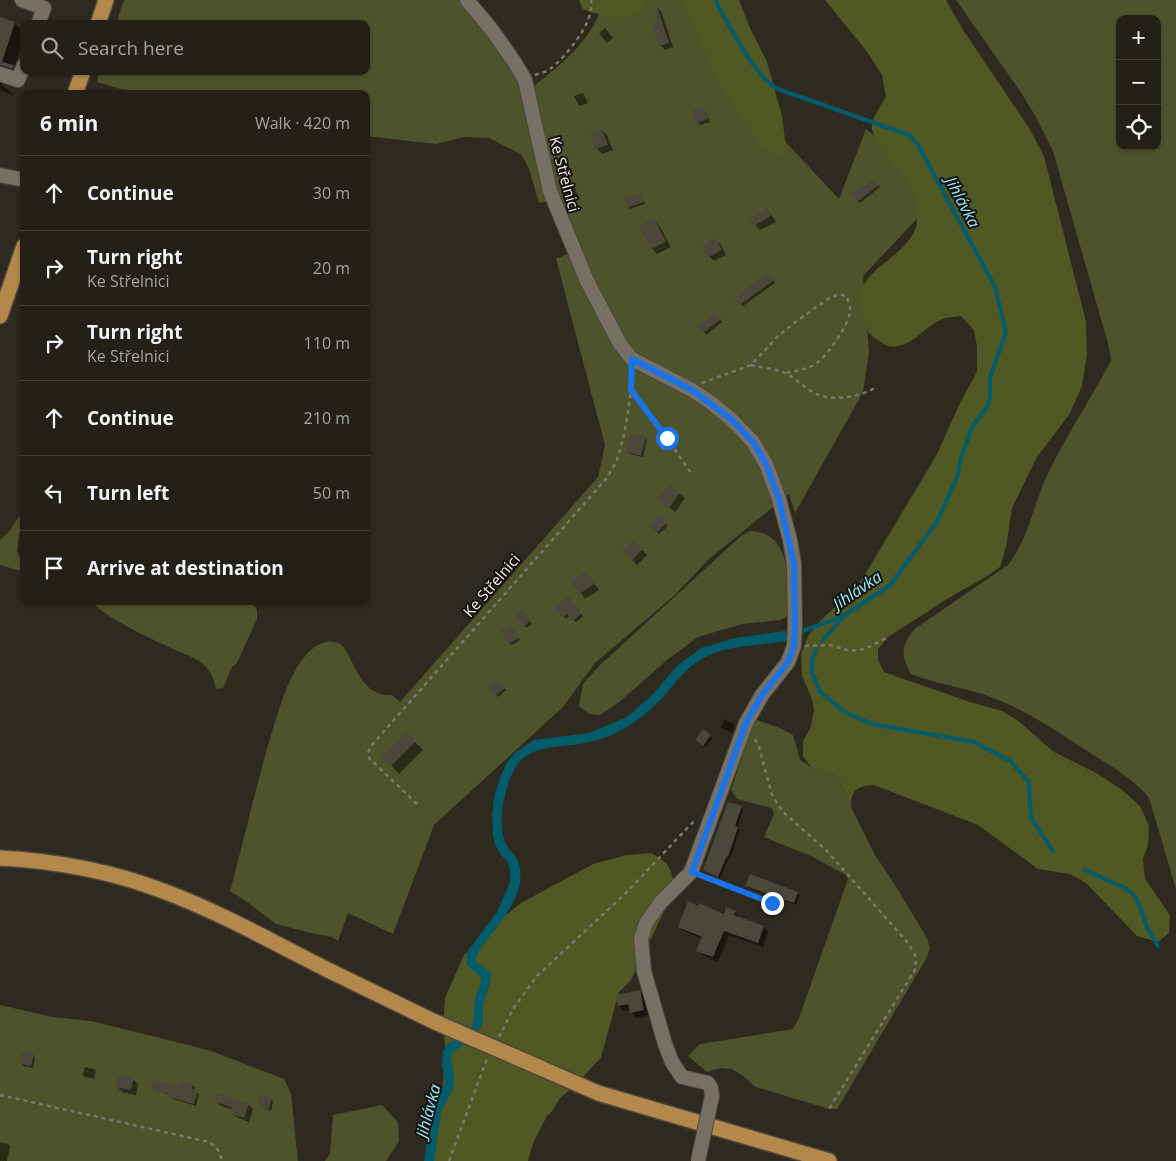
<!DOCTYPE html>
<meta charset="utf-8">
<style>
:root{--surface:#222017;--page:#2e2d24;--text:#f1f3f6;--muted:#a2a3a1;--line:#3f3e36}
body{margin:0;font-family:"Open Sans",sans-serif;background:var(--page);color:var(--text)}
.controls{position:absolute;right:15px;top:15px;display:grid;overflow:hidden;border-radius:10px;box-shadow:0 1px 4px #0004}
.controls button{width:45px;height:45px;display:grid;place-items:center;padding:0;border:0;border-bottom:1px solid var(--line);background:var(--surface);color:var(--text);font:25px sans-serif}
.stop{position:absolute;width:15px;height:15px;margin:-11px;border:4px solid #1a73e8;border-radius:50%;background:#fff}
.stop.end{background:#1a73e8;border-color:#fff;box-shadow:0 1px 5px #0008}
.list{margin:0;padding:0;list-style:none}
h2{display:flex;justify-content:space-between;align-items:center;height:65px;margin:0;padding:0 20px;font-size:21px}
h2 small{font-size:16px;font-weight:400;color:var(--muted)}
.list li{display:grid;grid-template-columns:32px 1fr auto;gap:15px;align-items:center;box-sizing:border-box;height:75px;padding:0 20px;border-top:1px solid var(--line)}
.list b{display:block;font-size:19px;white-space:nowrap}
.list p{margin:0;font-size:16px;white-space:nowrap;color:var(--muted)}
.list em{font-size:16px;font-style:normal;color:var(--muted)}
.icon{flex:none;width:28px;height:28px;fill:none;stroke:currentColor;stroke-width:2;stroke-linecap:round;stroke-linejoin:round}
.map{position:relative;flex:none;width:1176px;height:1161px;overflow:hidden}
.search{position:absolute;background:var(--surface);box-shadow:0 1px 4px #0004;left:20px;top:20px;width:350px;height:55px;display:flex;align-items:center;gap:12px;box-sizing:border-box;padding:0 18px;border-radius:10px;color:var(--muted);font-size:19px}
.panel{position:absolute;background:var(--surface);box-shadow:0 1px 4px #0004;left:20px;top:90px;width:350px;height:515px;border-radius:10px}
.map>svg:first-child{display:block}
</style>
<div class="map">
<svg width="1176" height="1161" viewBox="0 0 1176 1161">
<rect width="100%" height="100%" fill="#2e2a1f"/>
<g fill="#4d542b" fill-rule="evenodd">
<path d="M124 0H460L484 29 518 77 549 201 539 203 529 169 521 154 489 138 465 137 436 144 366 136V94H138L97 82 100 71H366V24H116Z"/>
<path d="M629 0H683L715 67 839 199 866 129 907 162 929 206 863 276 869 352 863 392 795 513 789 494 709 559 676 594 595 663 563 707 434 825 393 934 348 913 338 941 332 937 311 933 276 924 246 901 230 891C244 841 255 789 270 739 276 719 284 690 295 671 303 657 317 638 335 642 354 645 354 697 392 695L400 702 598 477 605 445 556 259 582 247 553 184 534 86C560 65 586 45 599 14Z"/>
<path d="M956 0H1176V889L1149 798C1135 780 1114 768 1095 756 1060 733 1024 708 985 695 960 687 935 683 911 674 900 655 901 644 916 628L1008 565C1029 538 1034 502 1049 471 1068 433 1091 398 1111 361L1109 347 1053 151 1036 117 1022 94ZM1120 19H1157V146H1120Z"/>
<path d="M24 509V528L19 534 17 552 24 566 23 570H17L0 565V540L9 532Z"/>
<path d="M750 531C782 531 788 563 789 589 789 598 790 607 787 616L781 620 742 624 698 637 667 660 618 703 600 715 589 714 579 706 583 684 599 666 741 536Z"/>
<path d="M91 601H251L257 610V619L237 663 232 667 223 688 216 689C211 661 193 658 171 648 151 639 104 617 91 601Z"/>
<path d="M757 720 782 729 793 735 800 760 811 767 835 775 840 781 851 807 875 855 895 885 927 938 930 948 926 959 837 1109H829L756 1087 743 1076 732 1069 720 1068 707 1072 688 1056 700 1044 793 1029 799 1018 848 879 846 875 813 857 764 837 774 814 772 808 737 799 731 790 753 725Z"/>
<path d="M0 1005 52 1017 91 1021 188 1045 211 1051 284 1079 291 1094 298 1161H0Z"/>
<path d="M382 1105 398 1122 399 1141 386 1161H325L330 1154 333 1115Z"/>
</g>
<g fill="#505823">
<path d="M579 0H648C646 3 644 8 642 10 629 24 597 15 583 9Z"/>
<path d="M682 0H739L750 28 767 62 782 116 787 155 778 156 761 145 742 121 717 79Z"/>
<path d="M825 0H946L963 30 1029 128 1044 156 1086 322 1087 354 1082 386 1069 415 1037 457 1012 508 1006 547 1000 567 984 578 952 596 888 637 878 649V660L884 672 967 701 1002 711 1017 720 1054 752 1096 773 1121 789 1140 806 1149 826 1148 845 1143 859 1145 879 1170 915 1169 933 1158 942 1137 936 1086 883 1070 874 1038 869 978 825 874 785C857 786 851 790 851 807L840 781 835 775 811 767 803 756V741L811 727 814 710 812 699 802 676 801 654 808 636 820 621 858 586 936 456 961 401 977 372V347L974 330 961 316C954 317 945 317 938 321 923 329 909 350 889 346 886 346 882 342 879 341 868 334 868 332 864 321 846 270 896 267 914 232 915 229 917 226 917 222 917 212 915 197 911 188 903 171 869 142 872 124 874 115 881 105 886 97L882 75 868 53Z"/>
<path d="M651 853C670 863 673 870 674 891L631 980 619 992 601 1057 574 1087 561 1097 552 1111 547 1116 533 1143 528 1161H425L439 1122 446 1054 443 1025 445 998 464 955 492 926 521 903 593 864 627 855Z"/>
</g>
<path fill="#005c6a" d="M786 631 788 641C758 646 722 644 697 662 684 671 675 683 665 695 644 718 620 735 590 742 557 750 524 740 510 779 503 797 498 823 505 842 507 848 512 851 516 857 520 863 521 875 520 882 515 912 490 932 476 956V962L489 971 491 974V980L483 1005V1022L474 1039 459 1048 452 1054 451 1058 454 1076 453 1089 441 1112 434 1161H424L432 1109 445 1083 442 1064 443 1051 449 1043 464 1035 471 1027 474 1020V1004L482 978 467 965V952L497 912 510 882V870L508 862 501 855 495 844 493 834 492 814 495 793 501 775 507 762 516 752 534 740 589 733 627 717 652 695 677 666 701 648 735 638Z"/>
<g fill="#0007">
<path d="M658 8 661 11 673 47 665 50 660 45 656 27Z"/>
<path d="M0 18 14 23 24 33V39L14 68 24 77 2 82V85L14 95 0 90Z"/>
<path d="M605 28 613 38 607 43 599 33Z"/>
<path d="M583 93 588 103 579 106 574 96Z"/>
<path d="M704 109 710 122 700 125 694 112Z"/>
<path d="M602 130 607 135 613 150 602 154 597 148Z"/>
<path d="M877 183 880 187 860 203 857 201Z"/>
<path d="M574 187 580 199 572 202 566 190Z"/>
<path d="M640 194 645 204 630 209 628 207Z"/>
<path d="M767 209 776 222 760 230 755 225Z"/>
<path d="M654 220 659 225 671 247 657 254 652 249 641 226Z"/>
<path d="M716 240 721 245 726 255 714 261 709 256Z"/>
<path d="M770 276 775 283 743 306 741 304Z"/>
<path d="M715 313 722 322 706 335 704 332Z"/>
<path d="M645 438 647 440 643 457 630 454 628 452Z"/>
<path d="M669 485 685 498 675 512 664 504Z"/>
<path d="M660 517 668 526 659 534 651 525Z"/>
<path d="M634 542 647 555 637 565 624 551Z"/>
<path d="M586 573 599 590 585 599 573 582Z"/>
<path d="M568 598 583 616 576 622 570 616 566 619 556 608Z"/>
<path d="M524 612 532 624 526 628 524 626Z"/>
<path d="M513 628 520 640 512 645 510 643Z"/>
<path d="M497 680 506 690 498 697 489 687Z"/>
<path d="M724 719 735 725 732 733 721 728Z"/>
<path d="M407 734 423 750 399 774 383 757Z"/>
<path d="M710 736 712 738 706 747 699 742Z"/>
<path d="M741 807 743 810 737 828 740 830 730 858H729L720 878 705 870Z"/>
<path d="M747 886 797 893 800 895 796 905 749 888Z"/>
<path d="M735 912 740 917 763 927 768 932 763 947 729 935 718 962 703 955 698 950 703 939 684 931 679 926Z"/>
<path d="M639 991 644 996 649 1015 636 1018 630 1010 624 1011 619 1006Z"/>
<path d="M33 1055 35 1058 33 1068 23 1066 21 1063Z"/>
<path d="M85 1067 94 1069 96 1071 94 1079 85 1077 83 1075Z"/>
<path d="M133 1079 138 1084 136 1095 122 1092 117 1086Z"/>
<path d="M192 1085 195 1087 194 1091 199 1094 196 1106 173 1099 171 1095 155 1090 153 1088 181 1087Z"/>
<path d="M271 1099 273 1101 271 1111 259 1106Z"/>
<path d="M216 1102 249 1105 253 1109 249 1122 238 1118 233 1114 234 1110 221 1106Z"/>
<path d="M0 1142 8 1144 10 1146 7 1161H0Z"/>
</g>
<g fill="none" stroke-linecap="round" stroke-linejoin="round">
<g stroke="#005c6a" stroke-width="4">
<path d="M716 0 719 8C734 32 753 75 778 89L909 135 918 145 995 287 1006 332 990 378V397L988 406 972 427 959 464 958 475 937 522 890 585 842 617 782 638"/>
<path d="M822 641 842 618"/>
<path d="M816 650 812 661V672L820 692 845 712 872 724 974 742 1010 761 1029 782 1031 818 1053 851"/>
<path d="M1085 870 1125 888 1133 894 1140 906 1146 925 1158 946"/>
</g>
</g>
<g fill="#4c473b">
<path d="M657 6 669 43 659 46 653 27 655 26Z"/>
<path d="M0 17 15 22 2 62 14 65 13 69 0 65Z"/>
<path d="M704 108 708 119 696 123 692 111Z"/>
<path d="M602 129 608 145 596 149 590 133Z"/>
<path d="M875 179 879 185 857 202 851 194Z"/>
<path d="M641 193 644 202 627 208 624 198Z"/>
<path d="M767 208 771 216 754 226 749 218Z"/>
<path d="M654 218 666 242 651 249 639 226Z"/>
<path d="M716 238 722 250 708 257 702 245Z"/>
<path d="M768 272 774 280 740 305 734 298Z"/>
<path d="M715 312 721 319 703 333 697 326Z"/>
<path d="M631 433 646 437 641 456 626 452Z"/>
<path d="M669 484 680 492 669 508 657 499Z"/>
<path d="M660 515 667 523 656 533 649 525Z"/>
<path d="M634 540 643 549 631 561 622 551Z"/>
<path d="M586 572 594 584 579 594 571 581Z"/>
<path d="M568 596 582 613 573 621 567 614 563 618 554 608Z"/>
<path d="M522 609 530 621 523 627 514 614Z"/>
<path d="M511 624 519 638 509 644 501 630Z"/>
<path d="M497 679 505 688 495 696 487 687Z"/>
<path d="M703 729 711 735 703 746 695 740Z"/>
<path d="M407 732 416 741 390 767 381 757Z"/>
<path d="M728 802 742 806 735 826 738 827 728 857 727 856 718 877 703 870Z"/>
<path d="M750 874 798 892 794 903 745 886Z"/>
<path d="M688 901 698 906 699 903 724 914 726 907 736 911 734 915 764 926 758 943 724 931 713 957 696 951 702 937 678 927Z"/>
<path d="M640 990 644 1010 630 1013 628 1004 618 1006 616 995Z"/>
<path d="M22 1051 34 1054 31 1066 20 1064Z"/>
<path d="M118 1074 134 1078 131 1090 116 1087Z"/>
<path d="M153 1080 181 1086 182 1080 193 1084 192 1089 198 1091 194 1104 169 1097 170 1094 151 1089Z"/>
<path d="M217 1093 249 1104 244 1118 232 1114 233 1110 231 1109 232 1107 215 1102Z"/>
<path d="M260 1095 272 1098 269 1109 257 1106Z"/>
</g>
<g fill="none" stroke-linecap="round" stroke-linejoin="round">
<g stroke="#4c483e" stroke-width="16">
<g id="minor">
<path d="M22 0 44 8 38 24"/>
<path d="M467 0 492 30 515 63 525 80 550 191 587 281 620 344 632 359 692 390 710 402 731 419 753 442 766 464 779 499 790 540 794 564 795 624 794 646 788 662 762 695 746 723 691 872 661 902 646 923 641 939 644 971 665 1044 672 1062 682 1077 708 1083 711 1088 712 1096"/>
<path d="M0 74 18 80 24 65"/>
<path d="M0 175 24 180"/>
</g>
</g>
<g stroke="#4c483e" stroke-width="18">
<g id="major">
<path d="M98 24 106 0"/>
<path d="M75 94 83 71"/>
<path d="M0 316 24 246"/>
<path d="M0 858C56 861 111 871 163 891 220 912 274 943 328 970"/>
<path d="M543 1069 598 1093 829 1161"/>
</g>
</g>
<g stroke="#7b786e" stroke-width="2.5" stroke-dasharray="4 4" stroke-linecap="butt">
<path d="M535 75C540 73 546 72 550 69 566 57 596 20 591 0"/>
<path d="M751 365C762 367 775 369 785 373 795 378 804 387 814 393 833 402 858 397 875 388"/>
<path d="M702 383 751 365 778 336 798 320 831 297 840 294 847 297C848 301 850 305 850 309 851 323 828 354 818 362 808 370 796 371 784 373"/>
<path d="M632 391 667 438 691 473"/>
<path d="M805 646 831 645 850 651 860 650 869 647 888 637"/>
<path d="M755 739 759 747 772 795 783 812 827 851 908 943 915 955 916 968 829 1109"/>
<path d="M417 804 369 758 368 753 371 746 606 479C609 474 613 468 616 462 625 439 631 398 632 373"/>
<path d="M702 876 772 903"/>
<path d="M499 1037 513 1009 537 976 627 892 692 823 696 821"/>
<path d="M0 1095 209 1142C216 1147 222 1153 221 1161"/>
<path d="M449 1161 487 1059"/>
</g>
<use href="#minor" stroke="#767164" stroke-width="14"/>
<use href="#major" stroke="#b4874a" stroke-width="15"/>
<g stroke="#4c483e" stroke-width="16" stroke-linecap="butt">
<path id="minor-bridge" d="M698 1161 712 1096"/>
</g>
<g stroke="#4c483e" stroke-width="18" stroke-linecap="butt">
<path id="major-bridge" d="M328 970 435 1022 543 1069"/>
</g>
<use href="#minor-bridge" stroke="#767164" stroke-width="14"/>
<use href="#major-bridge" stroke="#b4874a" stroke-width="15"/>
</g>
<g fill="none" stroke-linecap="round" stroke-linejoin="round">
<path stroke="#1a73e8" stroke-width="6" d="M667 438 631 390 632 359 692 390 731 419 753 442 766 464 779 499 794 564 795 624 794 646 788 662 762 695 746 723 692 872 772 903"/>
</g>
<g text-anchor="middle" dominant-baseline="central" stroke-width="4" stroke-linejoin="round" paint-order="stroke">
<g font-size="15" fill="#f5f3eb" stroke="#15130e">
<text transform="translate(565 174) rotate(75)">Ke Střelnici</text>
<text transform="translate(491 585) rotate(-49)">Ke Střelnici</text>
</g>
<g font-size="16" font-style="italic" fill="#97ecfd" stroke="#15130e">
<text transform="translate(963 202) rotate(62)">Jihlávka</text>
<text transform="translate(857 590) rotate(-34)">Jihlávka</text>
<text transform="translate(428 1111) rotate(-75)">Jihlávka</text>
</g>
</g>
</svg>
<div class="controls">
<button>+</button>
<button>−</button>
<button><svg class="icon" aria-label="locate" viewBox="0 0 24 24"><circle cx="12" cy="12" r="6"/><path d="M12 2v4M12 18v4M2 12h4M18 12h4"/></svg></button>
</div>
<div class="stop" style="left:667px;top:438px"></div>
<div class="stop end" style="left:772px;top:903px"></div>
<div class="search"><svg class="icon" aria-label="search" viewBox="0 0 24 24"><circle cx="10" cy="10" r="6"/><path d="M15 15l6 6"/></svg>Search here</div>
<section class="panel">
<h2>6 min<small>Walk · 420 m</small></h2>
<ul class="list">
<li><svg class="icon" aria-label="ahead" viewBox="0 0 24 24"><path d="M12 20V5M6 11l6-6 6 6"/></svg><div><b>Continue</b></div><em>30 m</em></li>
<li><svg class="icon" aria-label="right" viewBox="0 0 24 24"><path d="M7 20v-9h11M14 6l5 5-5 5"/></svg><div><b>Turn right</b><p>Ke Střelnici</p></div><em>20 m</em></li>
<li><svg class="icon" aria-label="right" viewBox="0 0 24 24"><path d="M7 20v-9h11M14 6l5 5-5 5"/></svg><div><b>Turn right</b><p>Ke Střelnici</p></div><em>110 m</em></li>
<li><svg class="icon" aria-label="ahead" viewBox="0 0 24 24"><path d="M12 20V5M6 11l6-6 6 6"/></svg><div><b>Continue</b></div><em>210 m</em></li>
<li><svg class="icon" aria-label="left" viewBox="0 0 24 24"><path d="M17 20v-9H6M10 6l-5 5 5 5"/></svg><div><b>Turn left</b></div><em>50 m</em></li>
<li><svg class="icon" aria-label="arrive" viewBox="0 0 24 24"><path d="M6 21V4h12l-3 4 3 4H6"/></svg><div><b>Arrive at destination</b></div></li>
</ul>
</section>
</div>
